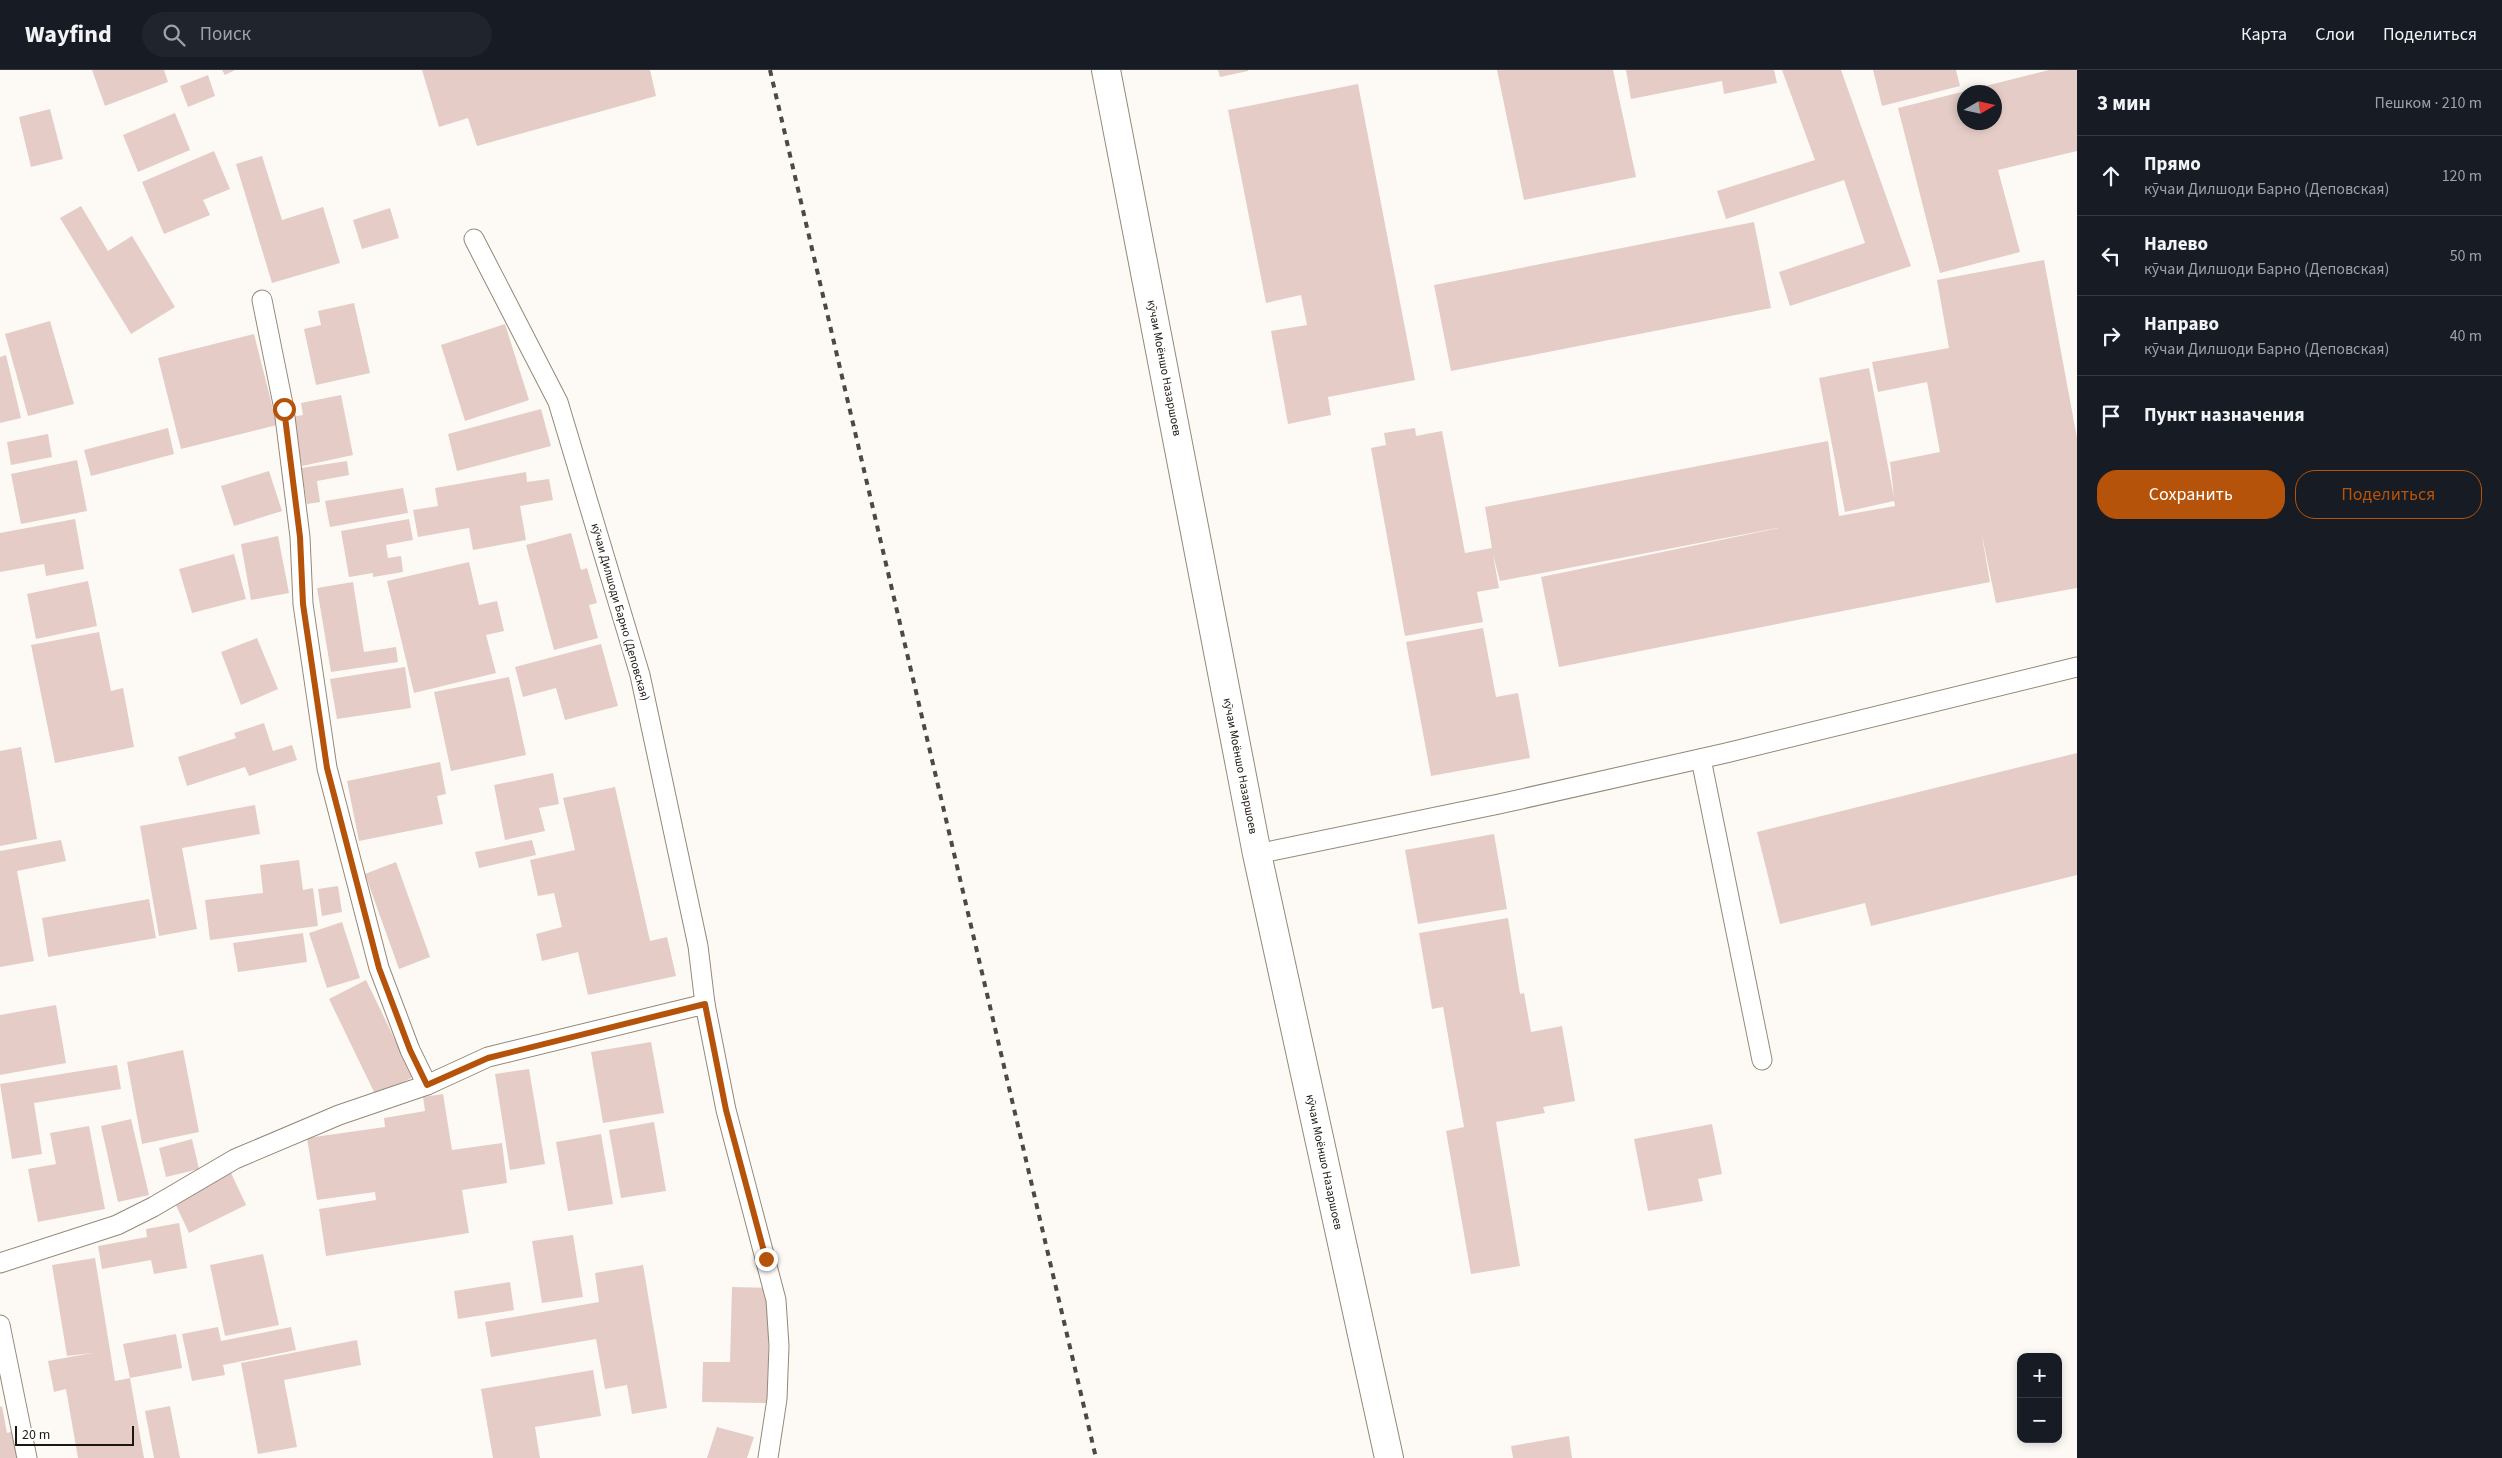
<!DOCTYPE html>
<html lang="ru">
<meta charset="utf-8">
<style>
:root{--surface:#171b24;--page:#20242c;--text:#f1f3f6;--muted:#9ea1a6;--line:#363941;--accent:#b45309}
body{margin:0;font-family:"Source Sans 3",sans-serif;background:var(--page);color:var(--text)}
.controls{position:absolute;right:15px;bottom:15px;display:grid;overflow:hidden;border-radius:10px;box-shadow:0 2px 8px #0003}
.controls button{width:45px;height:45px;display:grid;place-items:center;padding:0;border:0;border-bottom:1px solid var(--line);background:var(--surface);color:var(--text);font:25px sans-serif}
.compass{position:absolute;left:1957px;top:15px;width:45px;height:45px;border-radius:50%;background:var(--surface);box-shadow:0 2px 8px #0003;rotate:81deg}
.scale{position:absolute;left:15px;bottom:12px;width:119px;box-sizing:border-box;padding-left:5px;border:2px solid #1c1710;border-top:0;font-size:14px;line-height:18px;white-space:nowrap;color:#1c1710;-webkit-text-stroke:4px #fff;paint-order:stroke}
.stop{position:absolute;width:15px;height:15px;margin:-11px;border:4px solid #b45309;border-radius:50%;background:#fff}
.stop.end{background:#b45309;border-color:#fff;box-shadow:0 1px 5px #0008}
.list{margin:0;padding:0;list-style:none}
h2{display:flex;justify-content:space-between;align-items:center;height:65px;margin:0;padding:0 20px;font-size:21px}
h2 small{font-size:16px;font-weight:400;color:var(--muted)}
.list li{display:grid;grid-template-columns:32px 1fr auto;gap:15px;align-items:center;box-sizing:border-box;height:80px;padding:0 20px;border-top:1px solid var(--line)}
.list b{display:block;font-size:19px;white-space:nowrap}
.list p{margin:0;font-size:16px;white-space:nowrap;color:var(--muted)}
.list em{font-size:16px;font-style:normal;color:var(--muted)}
.actions{display:flex;gap:10px;padding:15px 20px}
.actions a{flex:1;padding:11px 0;border:1px solid var(--accent);border-radius:20px;text-align:center;font-size:18px;color:var(--accent)}
.actions .main{background:var(--accent);color:#fff}
.icon{flex:none;width:28px;height:28px;fill:none;stroke:currentColor;stroke-width:2;stroke-linecap:round;stroke-linejoin:round}
.map{position:relative;flex:none;width:2077px;height:1388px;overflow:hidden}
header{display:flex;align-items:center;gap:30px;box-sizing:border-box;height:70px;padding:0 25px;background:var(--surface);border-bottom:1px solid var(--line)}
header strong{font-size:24px}
nav{display:flex;gap:28px;margin-inline-start:auto;font-size:18px}
.search{width:350px;height:45px;background:var(--page);display:flex;align-items:center;gap:12px;box-sizing:border-box;padding:0 18px;border-radius:28px;color:var(--muted);font-size:19px}
main{display:flex}
aside{flex:1;background:var(--surface)}
.map>svg:first-child{display:block}
</style>
<header>
<strong>Wayfind</strong>
<div class="search"><svg class="icon" aria-label="search" viewBox="0 0 24 24"><circle cx="10" cy="10" r="6"/><path d="M15 15l6 6"/></svg>Поиск</div>
<nav><a>Карта</a><a>Слои</a><a>Поделиться</a></nav>
</header>
<main>
<div class="map">
<svg width="2077" height="1388" viewBox="0 0 2077 1388">
<rect width="100%" height="100%" fill="#fdfaf6"/>
<g fill="#e5ccc7" fill-rule="evenodd">
<path d="M92 0H164L168 12 105 36Z"/>
<path d="M222 0H235L225 5Z"/>
<path d="M422 0H650L656 26 477 76 468 48 439 57Z"/>
<path d="M1218 0H1248V1L1220 7Z"/>
<path d="M1497 0H1613L1636 107 1524 130Z"/>
<path d="M1626 0H1774L1777 13 1724 24 1722 11 1631 29Z"/>
<path d="M1782 0H1841L1911 196 1790 236 1779 202 1865 173 1844 110 1726 149 1717 121 1815 90Z"/>
<path d="M1873 0H1956L1960 16 1882 36Z"/>
<path d="M2049 0H2077V81L1998 100 2020 182 1940 203 1898 38ZM1964 22H1994V52H1964Z"/>
<path d="M208 5 215 26 188 37 180 16Z"/>
<path d="M1358 14 1415 310 1328 327 1331 345 1288 354 1271 261 1307 255 1301 225 1266 233 1228 40Z"/>
<path d="M50 39 63 89 31 97 19 47Z"/>
<path d="M175 43 190 80 138 102 123 65Z"/>
<path d="M214 81 230 119 203 130 210 145 164 164 142 112Z"/>
<path d="M262 86 282 150 323 137 340 193 272 213 236 94Z"/>
<path d="M81 136 108 181 132 166 175 237 131 264 60 148Z"/>
<path d="M390 138 399 168 362 179 353 150Z"/>
<path d="M1754 152 1771 238 1451 301 1434 215Z"/>
<path d="M2044 190 2077 368V518L1996 533 1981 461 1990 512 1559 597 1541 507 1788 456 1500 511 1493 485 1499 518 1477 522 1483 552 1405 566 1371 378 1386 375 1384 363 1415 358 1416 366 1442 361 1465 483 1492 478 1485 437 1828 371 1839 446 1895 436 1894 431 1845 442 1819 308 1869 298 1894 427 1890 392 1940 382 1927 312 1878 322 1872 292 1949 278 1937 210Z"/>
<path d="M354 233 370 303 316 315 304 259 321 255 318 241Z"/>
<path d="M50 251 74 334 28 346 5 264Z"/>
<path d="M505 254 529 330 465 351 441 275Z"/>
<path d="M254 264 277 355 181 379 158 288Z"/>
<path d="M6 285 21 348 0 353V287Z"/>
<path d="M341 325 353 385 302 396 292 347 303 345 301 333Z"/>
<path d="M541 339 551 376 457 401 448 364Z"/>
<path d="M168 358 174 384 91 406 84 380Z"/>
<path d="M48 364 52 387 11 395 7 372Z"/>
<path d="M77 390 87 441 21 454 11 404Z"/>
<path d="M347 391 349 405 317 411 320 432 307 434 301 398Z"/>
<path d="M269 401 282 441 234 456 221 416Z"/>
<path d="M526 402 527 412 549 409 553 430 520 436 526 470 473 480 469 458 418 467 413 440 438 436 435 418Z"/>
<path d="M403 418 408 443 330 457 325 431Z"/>
<path d="M75 449 84 499 46 506 44 494 0 502V463Z"/>
<path d="M409 449 413 470 386 475 388 488 401 486 403 502 373 507V503L349 507 341 461Z"/>
<path d="M571 463 581 500 587 498 597 533 589 535 598 568 554 580 526 475Z"/>
<path d="M278 466 289 523 251 530 241 474Z"/>
<path d="M234 484 246 529 192 543 179 499Z"/>
<path d="M469 492 479 535 497 531 504 561 486 565 496 603 414 623 387 511Z"/>
<path d="M88 511 97 556 36 569 27 524Z"/>
<path d="M353 512 364 582 396 577 398 592 331 602 317 518Z"/>
<path d="M1483 558 1496 627 1518 623 1530 688 1431 706 1406 572Z"/>
<path d="M99 562 111 621 123 618 134 677 55 693 31 575Z"/>
<path d="M257 568 278 619 241 635 221 582Z"/>
<path d="M601 574 618 636 565 650 556 618 523 627 515 597Z"/>
<path d="M405 597 411 638 337 649 330 609Z"/>
<path d="M509 607 526 685 451 701 434 622Z"/>
<path d="M264 653 273 681 292 675 297 690 249 706 245 697 187 716 178 687 236 668 234 663Z"/>
<path d="M21 677 37 769 0 776V681Z"/>
<path d="M2077 683V805L1871 856 1865 833 1780 854 1757 762Z"/>
<path d="M440 692 446 724 437 726 443 754 359 771 347 711Z"/>
<path d="M553 703 559 734 539 738 545 761 505 770 494 715Z"/>
<path d="M615 717 650 871 667 867 676 906 588 925 578 882 542 891 536 864 562 857 554 823 538 826 530 790 575 780 563 728Z"/>
<path d="M255 735 260 764 182 778 197 859 159 866 140 756Z"/>
<path d="M1494 764 1507 839 1418 854 1405 780Z"/>
<path d="M61 770 66 791 17 801 34 891 0 897V781Z"/>
<path d="M532 770 536 785 479 798 475 782Z"/>
<path d="M299 790 303 820 313 818 318 856 210 870 205 830 263 823 260 795Z"/>
<path d="M396 792 430 887 399 899 365 804Z"/>
<path d="M338 816 342 842 322 846 318 819Z"/>
<path d="M149 829 156 868 48 887 42 848Z"/>
<path d="M1508 848 1520 924 1524 923 1531 962 1562 956 1575 1031 1543 1037 1545 1043 1496 1052 1520 1196 1471 1204 1446 1061 1464 1057 1443 937 1432 939 1419 863Z"/>
<path d="M342 852 360 908 327 918 309 863Z"/>
<path d="M303 863 307 892 238 902 233 873Z"/>
<path d="M366 910 413 1007 376 1026 329 929Z"/>
<path d="M56 935 66 993 0 1005V945Z"/>
<path d="M651 972 664 1043 603 1053 591 982Z"/>
<path d="M183 980 199 1062 142 1074 127 992Z"/>
<path d="M117 995 121 1019 34 1033 42 1084 12 1089 0 1014Z"/>
<path d="M529 999 545 1094 510 1100 495 1004Z"/>
<path d="M443 1024 452 1080 502 1073 507 1113 462 1120 469 1163 326 1186 319 1139 376 1130 375 1122 317 1130 307 1068 385 1057 384 1048 425 1041 423 1027Z"/>
<path d="M131 1049 149 1125 118 1132 101 1056Z"/>
<path d="M654 1052 666 1121 621 1128 609 1060Z"/>
<path d="M1712 1054 1722 1104 1698 1109 1703 1131 1648 1141 1634 1069Z"/>
<path d="M89 1056 105 1139 38 1152 28 1099 56 1094 50 1063Z"/>
<path d="M601 1064 613 1134 568 1141 556 1072Z"/>
<path d="M192 1069 199 1099 166 1107 159 1078Z"/>
<path d="M231 1103 246 1135 189 1163 174 1131Z"/>
<path d="M179 1153 187 1198 154 1204 151 1190 102 1199 98 1176 147 1167 146 1159Z"/>
<path d="M573 1165 583 1227 542 1233 532 1171Z"/>
<path d="M263 1184 279 1255 225 1266 210 1195Z"/>
<path d="M95 1188 115 1311 130 1308 144 1388H78L66 1319 54 1322 48 1291 92 1283 67 1286 52 1195Z"/>
<path d="M643 1195 667 1338 632 1344 627 1315 605 1319 596 1269 491 1287 485 1252 599 1232 595 1203Z"/>
<path d="M510 1212 514 1240 458 1249 454 1221Z"/>
<path d="M732 1217 770 1218 767 1333 702 1332 703 1292H730Z"/>
<path d="M218 1257 221 1271 291 1257 296 1280 223 1295 225 1305 192 1311 182 1264Z"/>
<path d="M176 1264 182 1298 130 1308 123 1274Z"/>
<path d="M357 1270 361 1295 284 1310 297 1377 258 1384 241 1293Z"/>
<path d="M593 1300 601 1346 535 1357 540 1388H493L481 1319Z"/>
<path d="M2 1336 7 1363 14 1361 20 1388H0V1337Z"/>
<path d="M170 1336 180 1388H154L145 1341Z"/>
<path d="M717 1357 754 1367 747 1388H707Z"/>
<path d="M1569 1366 1572 1388H1513L1511 1376Z"/>
</g>
<g fill="none" stroke-linecap="round" stroke-linejoin="round">
<g stroke="#948877" stroke-width="21">
<g id="lane">
<path d="M474 169 558 332 640 605 698 876 705 934"/>
<path d="M262 230 284 339 300 467 303 534 327 698 379 898 410 980 427 1015"/>
<path d="M1701 689 1762 990"/>
<path d="M1257 784 1499 734 1726 683 2077 597"/>
<path d="M0 1193 117 1155 153 1137 235 1089 339 1045 427 1015 488 987 705 934 726 1040 776 1230 779 1276 777 1329 768 1388"/>
<path d="M0 1255 27 1388"/>
</g>
</g>
<g stroke="#948877" stroke-width="30">
<path id="street" d="M1106 0 1257 784 1389 1388"/>
</g>
<use href="#lane" stroke="#fff" stroke-width="19"/>
<use href="#street" stroke="#fff" stroke-width="28"/>
<path stroke="#4d4942" stroke-width="4" stroke-dasharray="6 6" stroke-linecap="butt" d="M770 0 1096 1388"/>
</g>
<g fill="none" stroke-linecap="round" stroke-linejoin="round">
<path stroke="#b45309" stroke-width="6" d="M284 339 300 467 303 534 327 698 379 898 410 980 427 1015 488 988 705 934 726 1040 766 1189"/>
</g>
<g text-anchor="middle" dominant-baseline="central" stroke-width="5" stroke-linejoin="round" paint-order="stroke">
<g font-size="12" fill="#1c1710" stroke="#fff">
<text transform="translate(1164 298) rotate(79)">кӯчаи Моёншо Назаршоев</text>
<text transform="translate(620 542) rotate(74)">кӯчаи Дилшоди Барно (Деповская)</text>
<text transform="translate(1240 696) rotate(79)">кӯчаи Моёншо Назаршоев</text>
<text transform="translate(1324 1092) rotate(78)">кӯчаи Моёншо Назаршоев</text>
</g>
</g>
</svg>
<div class="controls">
<button>+</button>
<button>−</button>
</div>
<svg class="compass" viewBox="-18 -18 36 36"><path d="M0-13l5 13h-10z" fill="#e53935"/><path d="M0 13l5-13h-10z" fill="#9ea1a6"/></svg>
<div class="scale">20 m</div>
<div class="stop" style="left:284px;top:339px"></div>
<div class="stop end" style="left:766px;top:1189px"></div>
</div>
<aside>
<h2>3 мин<small>Пешком · 210 m</small></h2>
<ul class="list">
<li><svg class="icon" aria-label="ahead" viewBox="0 0 24 24"><path d="M12 20V5M6 11l6-6 6 6"/></svg><div><b>Прямо</b><p>кӯчаи Дилшоди Барно (Деповская)</p></div><em>120 m</em></li>
<li><svg class="icon" aria-label="left" viewBox="0 0 24 24"><path d="M17 20v-9H6M10 6l-5 5 5 5"/></svg><div><b>Налево</b><p>кӯчаи Дилшоди Барно (Деповская)</p></div><em>50 m</em></li>
<li><svg class="icon" aria-label="right" viewBox="0 0 24 24"><path d="M7 20v-9h11M14 6l5 5-5 5"/></svg><div><b>Направо</b><p>кӯчаи Дилшоди Барно (Деповская)</p></div><em>40 m</em></li>
<li><svg class="icon" aria-label="arrive" viewBox="0 0 24 24"><path d="M6 21V4h12l-3 4 3 4H6"/></svg><div><b>Пункт назначения</b></div></li>
</ul>
<div class="actions"><a class="main">Сохранить</a><a>Поделиться</a></div>
</aside>
</main>
